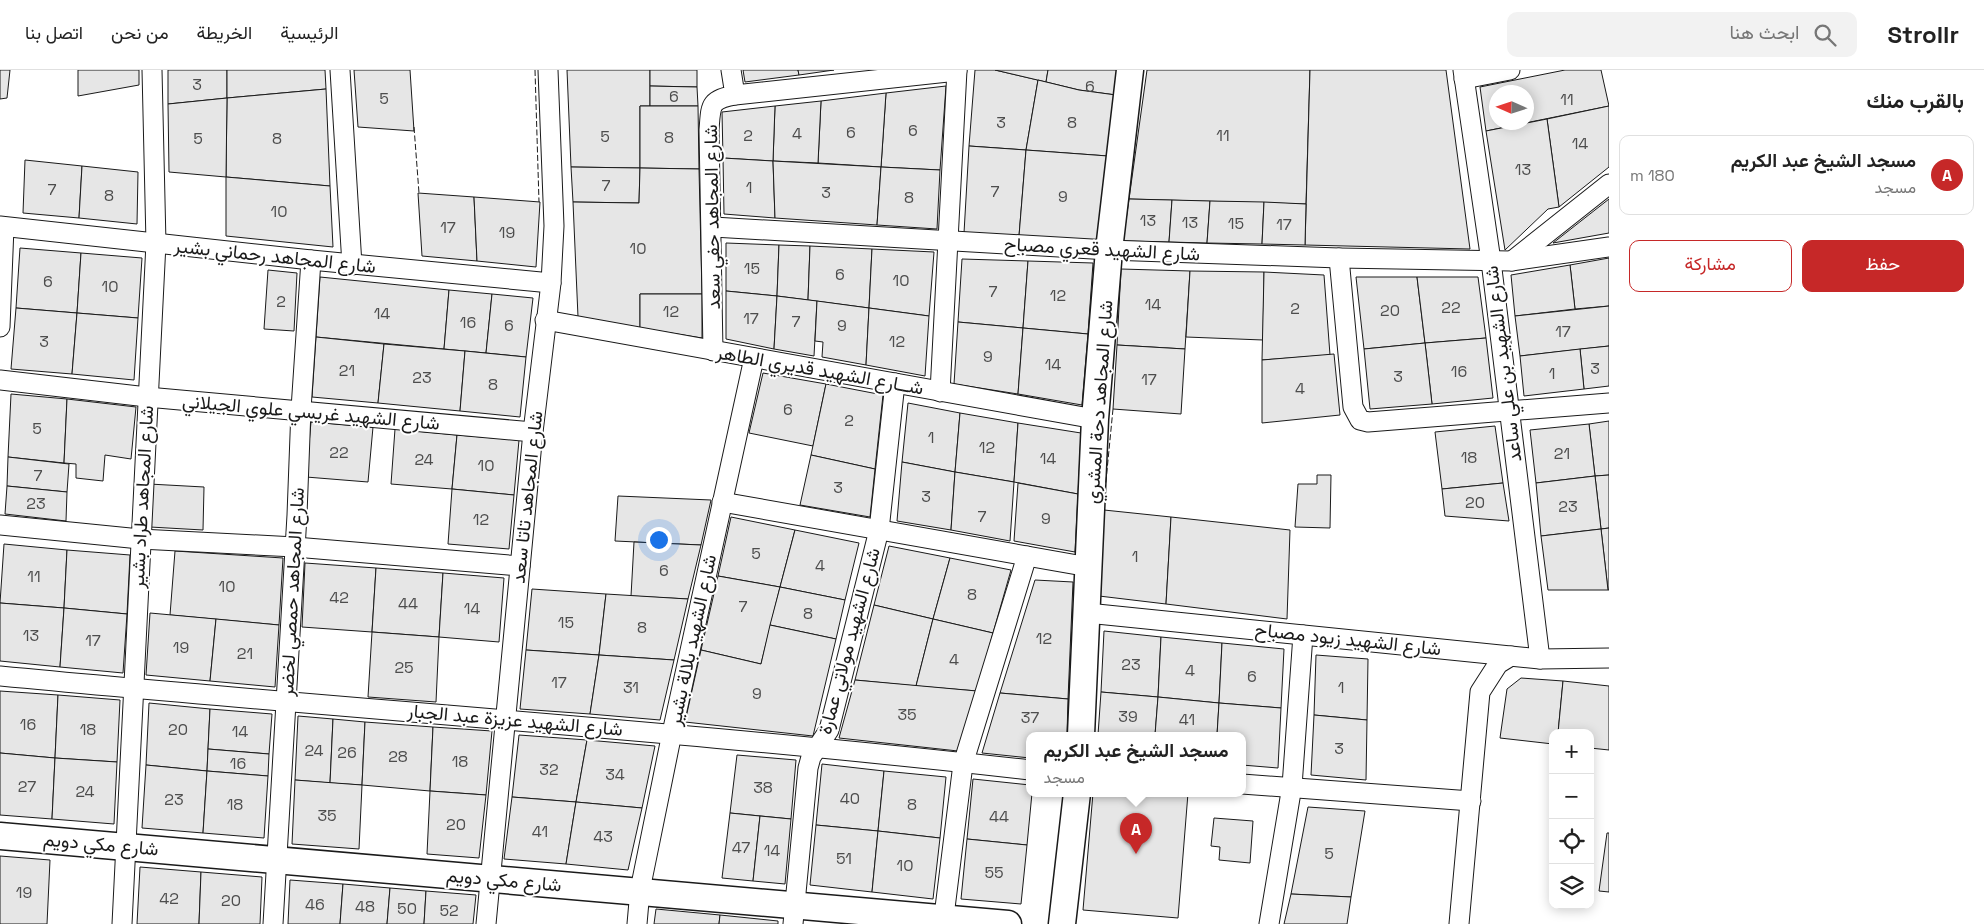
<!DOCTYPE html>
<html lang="ar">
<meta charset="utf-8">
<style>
:root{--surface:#fff;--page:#f2f2f2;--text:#222;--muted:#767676;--line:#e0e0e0;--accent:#c62828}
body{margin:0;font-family:"Space Grotesk",Vazirmatn,sans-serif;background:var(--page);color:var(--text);direction:rtl}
.controls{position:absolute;right:15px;bottom:15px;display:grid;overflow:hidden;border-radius:10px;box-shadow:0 2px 12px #0003}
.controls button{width:45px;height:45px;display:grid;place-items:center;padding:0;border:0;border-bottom:1px solid var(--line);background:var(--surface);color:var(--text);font:25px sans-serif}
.compass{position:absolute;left:1489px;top:15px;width:45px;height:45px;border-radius:50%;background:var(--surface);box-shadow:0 2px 12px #0003;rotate:273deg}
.you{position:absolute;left:658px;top:469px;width:18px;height:18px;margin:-12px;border:4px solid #fff;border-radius:50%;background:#1a73e8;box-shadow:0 0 0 8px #1a73e833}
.badge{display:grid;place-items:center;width:32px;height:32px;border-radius:50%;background:var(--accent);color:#fff;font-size:16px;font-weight:700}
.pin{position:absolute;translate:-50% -41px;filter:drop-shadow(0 1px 2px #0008)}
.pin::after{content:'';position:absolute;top:26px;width:18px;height:15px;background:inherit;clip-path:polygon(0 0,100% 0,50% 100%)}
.popup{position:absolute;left:1026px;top:662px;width:220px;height:65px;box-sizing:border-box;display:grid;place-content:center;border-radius:10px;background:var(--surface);filter:drop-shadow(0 1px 4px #0005);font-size:16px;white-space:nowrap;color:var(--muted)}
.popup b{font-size:19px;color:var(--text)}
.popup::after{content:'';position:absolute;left:50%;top:100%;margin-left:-10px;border:10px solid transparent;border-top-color:var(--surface)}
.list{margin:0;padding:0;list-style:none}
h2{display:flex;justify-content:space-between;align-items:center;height:65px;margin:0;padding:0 20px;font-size:21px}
h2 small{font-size:16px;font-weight:400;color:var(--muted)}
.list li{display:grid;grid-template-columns:32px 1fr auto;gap:15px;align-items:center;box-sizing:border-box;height:80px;margin:0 10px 10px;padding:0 10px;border:1px solid var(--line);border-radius:10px}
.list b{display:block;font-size:19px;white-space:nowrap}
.list p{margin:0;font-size:16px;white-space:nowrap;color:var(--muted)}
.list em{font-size:16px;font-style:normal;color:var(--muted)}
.actions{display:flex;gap:10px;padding:15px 20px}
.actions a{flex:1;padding:11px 0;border:1px solid var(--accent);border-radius:10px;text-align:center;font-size:18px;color:var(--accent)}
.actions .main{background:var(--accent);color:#fff}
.icon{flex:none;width:28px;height:28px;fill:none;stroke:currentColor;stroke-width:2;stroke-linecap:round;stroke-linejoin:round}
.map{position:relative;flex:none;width:1609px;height:854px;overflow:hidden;direction:ltr}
header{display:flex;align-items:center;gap:30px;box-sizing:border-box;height:70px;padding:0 25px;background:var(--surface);border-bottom:1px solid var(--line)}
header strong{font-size:24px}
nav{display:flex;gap:28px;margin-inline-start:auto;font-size:18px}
.search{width:350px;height:45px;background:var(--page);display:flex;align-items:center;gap:12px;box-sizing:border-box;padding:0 18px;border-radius:10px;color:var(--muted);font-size:19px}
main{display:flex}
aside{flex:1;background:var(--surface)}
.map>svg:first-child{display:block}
</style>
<header>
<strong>Strollr</strong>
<div class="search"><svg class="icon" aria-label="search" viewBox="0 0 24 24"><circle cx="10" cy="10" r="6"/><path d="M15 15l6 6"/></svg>ابحث هنا</div>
<nav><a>الرئيسية</a><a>الخريطة</a><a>من نحن</a><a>اتصل بنا</a></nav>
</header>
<main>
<aside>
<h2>بالقرب منك<small></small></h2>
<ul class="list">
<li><span class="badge">A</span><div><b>مسجد الشيخ عبد الكريم</b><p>مسجد</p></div><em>180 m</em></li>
</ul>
<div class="actions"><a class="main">حفظ</a><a>مشاركة</a></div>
</aside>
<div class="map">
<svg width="1609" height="854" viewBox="0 0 1609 854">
<rect width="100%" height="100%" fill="#fff"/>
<g fill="#e6e6e6" stroke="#1a1a1a" fill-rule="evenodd">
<path d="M0 0H10L7 28 0 29Z"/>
<path d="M78 0H139V15L78 26Z"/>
<path d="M168 0H227V28L168 34Z"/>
<path d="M227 0H325L326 19 227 28Z"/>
<path d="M354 0H410L414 61 358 57Z"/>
<path d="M567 0H650V36H640V98L571 97Z"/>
<path d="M650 0H697V17L650 16Z"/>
<path d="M743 0H798L799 5 745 12Z"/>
<path d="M798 0H834L799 5Z"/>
<path d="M975 0H995L1038 10 1026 80 969 76Z"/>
<path d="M995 0H1048L1046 12Z"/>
<path d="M1048 0H1118L1116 25 1079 20 1046 12Z"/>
<path d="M1147 0H1310L1306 134 1129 129Z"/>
<path d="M1310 0H1446L1470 179 1305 175Z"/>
<path d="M1565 0H1601L1609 36 1486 61 1480 17ZM1496 22H1526V52H1496Z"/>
<path d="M1038 10 1079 20 1116 25 1108 86 1026 80Z"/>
<path d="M650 16 697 17 698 36H650Z"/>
<path d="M946 16 940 100 881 97 886 23Z"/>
<path d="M326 19 330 116 226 107 227 28Z"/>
<path d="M886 23 881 97 818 93 821 31Z"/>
<path d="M227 28 226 107 169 102 168 34Z"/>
<path d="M821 31 818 93 773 91 775 36Z"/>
<path d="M640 36H698L699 99 640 98Z"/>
<path d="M775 36 773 91 723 88 722 42Z"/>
<path d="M1609 36V97L1559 137 1547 49Z"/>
<path d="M1547 49 1559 137 1548 139 1505 180 1486 61Z"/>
<path d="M969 76 1026 80 1019 166 964 163Z"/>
<path d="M1026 80 1108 86 1098 171 1019 166Z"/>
<path d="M723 88 773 91 775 148 724 144Z"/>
<path d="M25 90 82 96 79 148 23 143Z"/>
<path d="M773 91 881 97 877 155 775 148Z"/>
<path d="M82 96 138 102 137 154 79 148Z"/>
<path d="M571 97 640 98 639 133 573 132Z"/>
<path d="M881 97 940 100 937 159 877 155Z"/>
<path d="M640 98 699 99 702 224H640V258L578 247 573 132 639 133Z"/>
<path d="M226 107 330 116 333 177 226 166Z"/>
<path d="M418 123 474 127 477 191 422 186Z"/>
<path d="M474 127 540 132 536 197 477 191Z"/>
<path d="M1129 129 1172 130 1169 172 1123 171Z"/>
<path d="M1609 129V163L1553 173Z"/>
<path d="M1172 130 1210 131 1207 173 1169 172Z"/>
<path d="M1210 131 1264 132 1262 174 1207 173Z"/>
<path d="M1264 132 1306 134 1305 175 1262 174Z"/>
<path d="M726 173 779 175 777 226 726 221Z"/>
<path d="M779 175 810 176 808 230 777 226Z"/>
<path d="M810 176 872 179 869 238 808 230Z"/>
<path d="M20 178 81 183 77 243 16 238Z"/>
<path d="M872 179 934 182 929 246 869 238Z"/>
<path d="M81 183 142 188 138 248 77 243Z"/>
<path d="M1609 188V236L1575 239 1570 195Z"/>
<path d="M962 189 1028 191 1023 258 958 252Z"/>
<path d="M1028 191 1093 193 1088 264 1023 258Z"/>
<path d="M1570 195 1575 239 1515 246 1511 205Z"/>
<path d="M1121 199 1190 201 1185 279 1117 275Z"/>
<path d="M268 200 297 203 294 261 264 259Z"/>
<path d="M1190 201 1264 202 1263 270 1186 267Z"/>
<path d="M1264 202 1324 205 1330 285 1262 290Z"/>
<path d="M320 207 449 220 444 279 316 267Z"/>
<path d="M1356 207H1417L1425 273 1364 279Z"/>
<path d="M1417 207H1478L1486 268 1425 273Z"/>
<path d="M449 220 492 224 486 283 444 279Z"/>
<path d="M726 221 777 226 774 279 726 269Z"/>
<path d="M492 224 533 228 526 287 486 283Z"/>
<path d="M640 224H702V268L640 258Z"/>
<path d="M777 226 817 231 814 286 774 279Z"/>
<path d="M817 231 869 238 866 295 822 287 823 272 815 271Z"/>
<path d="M1609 236V276L1520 286 1515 246Z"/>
<path d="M16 238 77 243 72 304 11 299Z"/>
<path d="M869 238 929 246 925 306 866 295Z"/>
<path d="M77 243 138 248 134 310 72 304Z"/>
<path d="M958 252 1023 258 1018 324 954 314Z"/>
<path d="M1023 258 1088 264 1082 335 1018 324Z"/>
<path d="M316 267 384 274 378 333 312 327Z"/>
<path d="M1486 268 1493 328 1432 334 1425 273Z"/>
<path d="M1425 273 1432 334 1370 339 1364 279Z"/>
<path d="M384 274 465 281 460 341 378 333Z"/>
<path d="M1117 275 1185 279 1181 344 1113 339Z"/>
<path d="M1609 276V316L1584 319 1580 279Z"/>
<path d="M1580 279 1584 319 1524 326 1520 286Z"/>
<path d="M465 281 526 287 520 347 460 341Z"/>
<path d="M1334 284 1340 345 1262 353V290Z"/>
<path d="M763 303 826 314 813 376 749 363Z"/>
<path d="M826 314 883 325 875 399 811 385Z"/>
<path d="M11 324 67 329 64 393 8 387Z"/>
<path d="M67 329 136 337 131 389 105 385 103 411 76 408V394L64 393Z"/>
<path d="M908 333 960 343 955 402 902 392Z"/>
<path d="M960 343 1018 353 1014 412 955 402Z"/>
<path d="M1609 351V405L1595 406 1589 354Z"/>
<path d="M311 352 373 357 368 412 306 407Z"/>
<path d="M1018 353 1081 363 1078 424 1014 412Z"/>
<path d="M1589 354 1595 406 1536 413 1530 360Z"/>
<path d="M1495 356 1503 413 1442 419 1435 362Z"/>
<path d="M395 359 457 365 452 419 391 414Z"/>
<path d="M457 365 519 370 514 425 452 419Z"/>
<path d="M811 385 875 399 870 447 800 435Z"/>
<path d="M8 387 69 394 67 422 7 416Z"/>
<path d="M902 392 955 402 951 460 897 451Z"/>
<path d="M955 402 1014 412 1010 471 951 460Z"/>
<path d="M1317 405H1331L1330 458 1295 457 1298 414H1317Z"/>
<path d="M1609 405V458L1601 459 1595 406Z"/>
<path d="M1595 406 1601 459 1541 466 1536 413Z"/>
<path d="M1018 413 1078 424 1075 482 1014 471Z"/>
<path d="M1503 413 1509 451 1445 446 1442 419Z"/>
<path d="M149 414 204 417 203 460 150 457Z"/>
<path d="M7 416 67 422 66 451 5 444Z"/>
<path d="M452 419 514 425 509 479 448 474Z"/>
<path d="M618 426 711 430 701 475 615 471Z"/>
<path d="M1104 440 1171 447 1166 534 1099 526Z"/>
<path d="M731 447 795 460 780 517 718 506Z"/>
<path d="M1171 447 1290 460 1287 549 1166 534Z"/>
<path d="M1609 458V520H1608L1601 459Z"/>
<path d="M1601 459 1608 520H1548L1541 466Z"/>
<path d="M795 460 859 473 845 530 780 517Z"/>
<path d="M634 472 701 475 688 529 631 526Z"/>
<path d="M4 474 67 480 64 538 0 533Z"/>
<path d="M889 476 950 488 933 549 874 535Z"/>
<path d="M67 480 130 485 127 544 64 538Z"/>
<path d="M175 481 283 488 279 555 170 545Z"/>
<path d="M950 488 1011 500 993 563 933 549Z"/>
<path d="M305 493 376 498 372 562 302 557Z"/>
<path d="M376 498 443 503 439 567 372 562Z"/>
<path d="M443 503 504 508 499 572 439 567Z"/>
<path d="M718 506 780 517 761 594 701 580Z"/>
<path d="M1035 510 1073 512 1068 629 1000 623Z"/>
<path d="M780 517 845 530 836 569 770 555Z"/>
<path d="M532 519 606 524 599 585 526 580Z"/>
<path d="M606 524 688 529 674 590 599 585Z"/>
<path d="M0 533 64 538 60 597 0 591Z"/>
<path d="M874 535 933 549 916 616 855 610Z"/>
<path d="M64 538 127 544 123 603 60 597Z"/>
<path d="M150 543 216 549 210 611 146 605Z"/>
<path d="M216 549 279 555 275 617 210 611Z"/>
<path d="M933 549 993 563 977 621 916 616Z"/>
<path d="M770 555 836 569 813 666 685 652 701 580 761 594Z"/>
<path d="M1104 561 1161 567 1158 627 1101 622Z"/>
<path d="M372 562 439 567 436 632 368 627Z"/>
<path d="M1161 567 1222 573 1219 633 1158 627Z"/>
<path d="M1222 573 1284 579 1281 638 1219 633Z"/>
<path d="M526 580 599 585 590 644 520 639Z"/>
<path d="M599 585 674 590 660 650 590 644Z"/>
<path d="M1316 585 1368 589 1367 650 1314 645Z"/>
<path d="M1521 608 1563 611 1558 663H1553V674L1500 668 1507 619Z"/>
<path d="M855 610 977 621 958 681 839 668Z"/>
<path d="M1563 611 1609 616V680L1590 678V663H1558Z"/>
<path d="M0 621 58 625 55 688 0 683Z"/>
<path d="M1101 622 1158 627 1155 665H1098Z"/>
<path d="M1000 623 1068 629 1067 665H1030V688L982 683Z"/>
<path d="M58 625 120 630 117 692 55 688Z"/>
<path d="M1158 627 1219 633 1217 665H1155Z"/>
<path d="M149 633 210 639 207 701 146 695Z"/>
<path d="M1219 633 1281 638 1278 698 1242 695V665H1217Z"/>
<path d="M210 639 272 644 269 684 208 679Z"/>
<path d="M1314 645 1367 650 1366 710 1311 705Z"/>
<path d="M298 646 333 649 330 713 295 710Z"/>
<path d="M333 649 365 652 362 715 330 713Z"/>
<path d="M365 652 433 657 430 721 362 715Z"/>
<path d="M433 657 492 661 486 725 430 721Z"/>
<path d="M519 665 587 670 576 732 512 727Z"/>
<path d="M587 670 655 676 642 738 576 732Z"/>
<path d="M208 679 269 684 268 706 207 701Z"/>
<path d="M0 683 55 688 52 749 0 745Z"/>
<path d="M737 685 796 690 791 749 730 743Z"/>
<path d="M55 688 117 692 114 754 52 749Z"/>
<path d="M822 694 884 701 878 761 816 755Z"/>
<path d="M146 695 207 701 203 763 142 758Z"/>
<path d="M207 701 268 706 264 768 203 763Z"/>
<path d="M884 701 946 707 940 768 878 761Z"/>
<path d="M973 709 1030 715V723H1032L1027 775 967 769Z"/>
<path d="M295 710 362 715 359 779 292 774Z"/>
<path d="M430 721 486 725 479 788 427 784Z"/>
<path d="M1093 723 1157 725V723H1188L1178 848 1083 840Z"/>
<path d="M512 727 576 732 566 794 504 789Z"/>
<path d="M576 732 642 738 628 800 566 794Z"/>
<path d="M1308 737 1365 741 1351 827 1291 824Z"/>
<path d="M730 743 760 746 753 811 722 808Z"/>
<path d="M760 746 791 749 785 814 753 811Z"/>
<path d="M1214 748 1253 751 1250 793 1219 790 1220 777 1211 776Z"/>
<path d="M816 755 878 761 872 822 810 815Z"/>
<path d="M878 761 940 768 933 829 872 822Z"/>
<path d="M1607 763H1609V822L1599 821Z"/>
<path d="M967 769 1027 775 1021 834 961 829Z"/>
<path d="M0 786 50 790 47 854H0Z"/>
<path d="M140 797 201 802 199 854H137Z"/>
<path d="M201 802 262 807 260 854H199Z"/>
<path d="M290 810 343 814 340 854H288Z"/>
<path d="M343 814 390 818 387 854H340Z"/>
<path d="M390 818 426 821 424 854H387Z"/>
<path d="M426 821 476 825 473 854H424Z"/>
<path d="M1291 824 1351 827 1347 854H1284Z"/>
<path d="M656 839 720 845 719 854H654Z"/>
<path d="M720 845 778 851V854H719Z"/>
</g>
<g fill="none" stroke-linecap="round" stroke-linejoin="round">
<g stroke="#1a1a1a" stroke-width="21">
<g id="street">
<path d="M340 0 352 195"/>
<path d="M1463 0 1491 191 1540 589"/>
<path d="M1464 9 1510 0"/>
<path d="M735 25 957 1"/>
<path d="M0 156 311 190 551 213"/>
<path d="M713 157 1109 180 1339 188 1511 191 1609 177"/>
<path d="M1339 188 1353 337 1360 350 1368 352 1609 333"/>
<path d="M1512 191 1609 114"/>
<path d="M545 250 1095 349"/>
<path d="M0 257 4 157"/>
<path d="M713 281 709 60C711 35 709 30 735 25L731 0"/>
<path d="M0 310 147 327 533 362"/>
<path d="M940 322 957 0"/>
<path d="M722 432 1089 497"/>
<path d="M0 455 140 469 295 477 520 496"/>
<path d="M1087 543 1540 589 1609 588"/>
<path d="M0 606C343 639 687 661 1030 700"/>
<path d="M1242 714 1471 731"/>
<path d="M122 854 156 173 152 0"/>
<path d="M273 854 297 445 301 339 311 190"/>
<path d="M486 854 533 362 551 213 554 156 548 0"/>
<path d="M637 854 640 820 672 663 754 288"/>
<path d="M793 854 808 698 811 687 829 660 879 460 895 313"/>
<path d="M943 854 963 694 1027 486"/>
<path d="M1269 854 1292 716 1303 565"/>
<path d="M1459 854 1480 622 1498 594 1511 586"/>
</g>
</g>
<g stroke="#1a1a1a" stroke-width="29">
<g id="secondary">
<path d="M1081 665 1095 349 1109 180 1130 0"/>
<path d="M0 766 1008 854"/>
<path d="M1062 854 1077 723"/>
</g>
</g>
<use href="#street" stroke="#fff" stroke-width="19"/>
<use href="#secondary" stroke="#fff" stroke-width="26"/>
<g stroke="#1a1a1a" stroke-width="1" stroke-dasharray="6 2.5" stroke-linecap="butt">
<path d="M535 0 539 132"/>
<path d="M414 57 419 123"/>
<path d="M1105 421 1113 339"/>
</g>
</g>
<g text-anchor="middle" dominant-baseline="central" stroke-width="4" stroke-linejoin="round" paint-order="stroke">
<g font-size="16" fill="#4d4d4d">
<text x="197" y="14">3</text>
<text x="1090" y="16">6</text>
<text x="674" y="26">6</text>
<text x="384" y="28">5</text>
<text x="1567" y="29">11</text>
<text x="1001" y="52">3</text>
<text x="1072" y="52">8</text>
<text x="913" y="60">6</text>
<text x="851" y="62">6</text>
<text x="797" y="63">4</text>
<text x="748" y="65">2</text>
<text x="1223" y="65">11</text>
<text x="605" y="66">5</text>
<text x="669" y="67">8</text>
<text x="198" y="68">5</text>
<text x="277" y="68">8</text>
<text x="1580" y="73">14</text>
<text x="1523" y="99">13</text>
<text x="606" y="115">7</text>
<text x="749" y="117">1</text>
<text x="52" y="119">7</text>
<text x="995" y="121">7</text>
<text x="826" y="122">3</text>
<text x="109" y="125">8</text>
<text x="1063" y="126">9</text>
<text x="909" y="127">8</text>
<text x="279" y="141">10</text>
<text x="1148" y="150">13</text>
<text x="1190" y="152">13</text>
<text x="1236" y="153">15</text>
<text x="1284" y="154">17</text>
<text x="448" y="157">17</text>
<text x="507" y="162">19</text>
<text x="638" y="178">10</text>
<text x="752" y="198">15</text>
<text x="840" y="204">6</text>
<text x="901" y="210">10</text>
<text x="48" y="211">6</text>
<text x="110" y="216">10</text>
<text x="993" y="221">7</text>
<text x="1058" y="225">12</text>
<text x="281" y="231">2</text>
<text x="1153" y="234">14</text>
<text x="1451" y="237">22</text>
<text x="1295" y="238">2</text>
<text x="1390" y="240">20</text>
<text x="671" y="241">12</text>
<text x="382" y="243">14</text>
<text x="751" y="248">17</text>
<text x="796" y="251">7</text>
<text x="468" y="252">16</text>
<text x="509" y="255">6</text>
<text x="842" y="255">9</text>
<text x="1563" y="261">17</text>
<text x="44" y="271">3</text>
<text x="897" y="271">12</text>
<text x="988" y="286">9</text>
<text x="1053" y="294">14</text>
<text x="1595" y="298">3</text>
<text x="347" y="300">21</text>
<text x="1459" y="301">16</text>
<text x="1552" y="303">1</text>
<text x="1398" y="306">3</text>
<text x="422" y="307">23</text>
<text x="1149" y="309">17</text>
<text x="493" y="314">8</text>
<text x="1300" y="318">4</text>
<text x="788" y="339">6</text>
<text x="849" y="350">2</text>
<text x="37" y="358">5</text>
<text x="931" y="367">1</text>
<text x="987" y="377">12</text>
<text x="339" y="382">22</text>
<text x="1562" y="383">21</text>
<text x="1469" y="387">18</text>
<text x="1048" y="388">14</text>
<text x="424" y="389">24</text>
<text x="486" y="395">10</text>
<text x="38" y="405">7</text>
<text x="838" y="417">3</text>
<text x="926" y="426">3</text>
<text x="1475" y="432">20</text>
<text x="36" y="433">23</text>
<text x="1568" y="436">23</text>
<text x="982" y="446">7</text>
<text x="1046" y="448">9</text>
<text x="481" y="449">12</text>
<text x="756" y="483">5</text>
<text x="1135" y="486">1</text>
<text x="820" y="495">4</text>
<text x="664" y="500">6</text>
<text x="34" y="506">11</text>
<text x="227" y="516">10</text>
<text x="972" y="524">8</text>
<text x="339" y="527">42</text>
<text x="408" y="533">44</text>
<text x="743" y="536">7</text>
<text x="472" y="538">14</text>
<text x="808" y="543">8</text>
<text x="566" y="552">15</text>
<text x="642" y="557">8</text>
<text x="31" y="565">13</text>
<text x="1044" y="568">12</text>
<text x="93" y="570">17</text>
<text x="181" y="577">19</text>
<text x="245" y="583">21</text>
<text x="954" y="589">4</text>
<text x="1131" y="594">23</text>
<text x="404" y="597">25</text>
<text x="1190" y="600">4</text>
<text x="1252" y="606">6</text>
<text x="559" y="612">17</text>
<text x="631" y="617">31</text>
<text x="1341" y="617">1</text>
<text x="757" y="623">9</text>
<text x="907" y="644">35</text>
<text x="1128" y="646">39</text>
<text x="1030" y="647">37</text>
<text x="1187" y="649">41</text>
<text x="28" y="654">16</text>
<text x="88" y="659">18</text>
<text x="178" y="659">20</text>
<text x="240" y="661">14</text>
<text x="1339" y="678">3</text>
<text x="314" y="680">24</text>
<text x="347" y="682">26</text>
<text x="398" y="686">28</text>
<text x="460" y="691">18</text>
<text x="238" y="693">16</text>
<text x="549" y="699">32</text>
<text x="615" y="704">34</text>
<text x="27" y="716">27</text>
<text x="763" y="717">38</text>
<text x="85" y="721">24</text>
<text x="850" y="728">40</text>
<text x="174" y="729">23</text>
<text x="235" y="734">18</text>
<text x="912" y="734">8</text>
<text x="327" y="745">35</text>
<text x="999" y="746">44</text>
<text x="456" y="754">20</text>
<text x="540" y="761">41</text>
<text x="603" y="766">43</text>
<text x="741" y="777">47</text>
<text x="772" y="780">14</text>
<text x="1329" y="783">5</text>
<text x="844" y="788">51</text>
<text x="905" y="795">10</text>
<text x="994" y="802">55</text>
<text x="24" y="822">19</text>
<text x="169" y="828">42</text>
<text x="231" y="830">20</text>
<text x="315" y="834">46</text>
<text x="365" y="836">48</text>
<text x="407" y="838">50</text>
<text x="449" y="840">52</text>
</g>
<g font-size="19" fill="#1a1a1a" stroke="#fff">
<text transform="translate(712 147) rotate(-91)">شارع المجاهد حفي سعد</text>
<text transform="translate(1102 179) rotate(3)">شارع الشهيد قعري مصباح</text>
<text transform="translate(275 186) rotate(6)">شارع المجاهد رحماني بشير</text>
<text transform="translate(1503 294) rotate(-97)">شارع الشهيد بن علي ساعد</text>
<text transform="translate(820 300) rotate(10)">شــارع الشهيد قديري الطاهر</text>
<text transform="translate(1099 332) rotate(-86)">شارع المجاهد دحة المشري</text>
<text transform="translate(311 342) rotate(5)">شارع الشهيد غريسي علوي الجيلاني</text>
<text transform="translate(142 427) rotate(-87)">شارع المجاهد طراد بشير</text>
<text transform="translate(527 427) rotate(-84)">شارع المجاهد تاتا سعد</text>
<text transform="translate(292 522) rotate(-87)">شارع المجاهد حمصي لخضر</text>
<text transform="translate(1348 569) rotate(6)">شارع الشهيد زيود مصباح</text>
<text transform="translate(692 570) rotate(-78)">شارع الشهيد بلالة بشير</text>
<text transform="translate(849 571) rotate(-75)">شارع الشهيد مولاتي عمارة</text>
<text transform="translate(515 650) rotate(5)">شارع الشهيد عزيزة عبد الجبار</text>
<text transform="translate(101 774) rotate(5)">شارع مكي دويم</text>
<text transform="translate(504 810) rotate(5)">شارع مكي دويم</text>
</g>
</g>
</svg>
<div class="controls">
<button>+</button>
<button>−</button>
<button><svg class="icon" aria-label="locate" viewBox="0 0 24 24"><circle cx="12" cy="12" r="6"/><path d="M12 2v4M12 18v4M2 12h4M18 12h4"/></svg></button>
<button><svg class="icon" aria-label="layers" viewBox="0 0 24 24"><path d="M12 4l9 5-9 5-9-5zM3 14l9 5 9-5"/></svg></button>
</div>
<svg class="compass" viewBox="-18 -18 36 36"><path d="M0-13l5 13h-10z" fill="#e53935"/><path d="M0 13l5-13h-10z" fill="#767676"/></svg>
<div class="you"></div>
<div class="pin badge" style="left:1136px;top:784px">A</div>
<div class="popup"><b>مسجد الشيخ عبد الكريم</b>مسجد</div>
</div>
</main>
